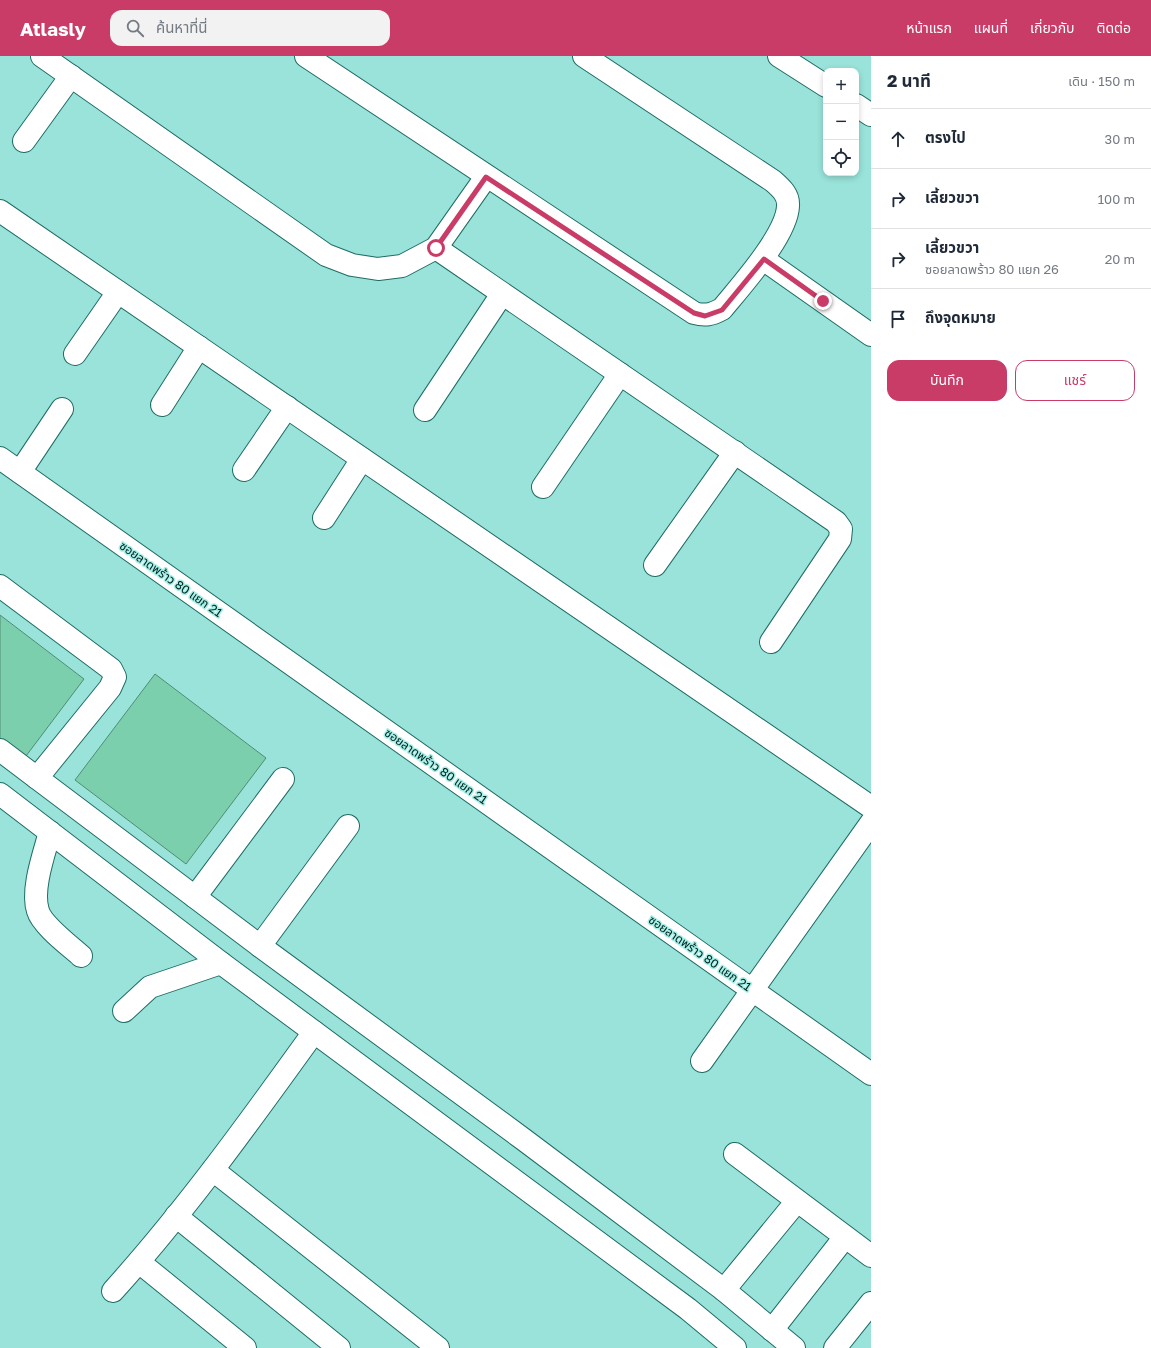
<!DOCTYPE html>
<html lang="th">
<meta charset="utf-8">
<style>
:root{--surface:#fff;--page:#f2f2f3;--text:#1f2937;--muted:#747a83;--line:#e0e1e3;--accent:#ca3c68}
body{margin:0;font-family:"Golos Text","Noto Sans Thai",sans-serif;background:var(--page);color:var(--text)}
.controls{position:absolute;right:12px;top:12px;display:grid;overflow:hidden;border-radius:8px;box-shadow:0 2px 6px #0003}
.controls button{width:36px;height:36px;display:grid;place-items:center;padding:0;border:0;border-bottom:1px solid var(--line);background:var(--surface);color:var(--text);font:20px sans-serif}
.stop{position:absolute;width:12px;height:12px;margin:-9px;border:3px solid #ca3c68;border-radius:50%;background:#fff}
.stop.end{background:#ca3c68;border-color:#fff;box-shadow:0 1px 4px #0008}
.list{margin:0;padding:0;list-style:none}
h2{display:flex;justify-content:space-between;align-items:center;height:52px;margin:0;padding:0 16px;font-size:17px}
h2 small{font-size:13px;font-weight:400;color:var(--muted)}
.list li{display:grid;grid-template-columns:26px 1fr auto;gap:12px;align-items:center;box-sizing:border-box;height:60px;padding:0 16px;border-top:1px solid var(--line)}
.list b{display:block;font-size:15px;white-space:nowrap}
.list p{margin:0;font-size:13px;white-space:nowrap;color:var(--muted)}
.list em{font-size:13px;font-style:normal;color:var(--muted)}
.actions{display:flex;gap:8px;padding:12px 16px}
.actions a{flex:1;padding:9px 0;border:1px solid var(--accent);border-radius:12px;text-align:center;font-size:14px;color:var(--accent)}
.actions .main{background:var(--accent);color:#fff}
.icon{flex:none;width:22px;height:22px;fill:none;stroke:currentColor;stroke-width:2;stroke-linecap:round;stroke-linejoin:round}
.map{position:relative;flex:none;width:871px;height:1292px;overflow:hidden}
header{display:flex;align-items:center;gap:24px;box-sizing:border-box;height:56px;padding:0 20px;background:var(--accent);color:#fff}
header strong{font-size:19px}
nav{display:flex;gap:22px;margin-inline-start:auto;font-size:14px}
.search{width:280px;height:36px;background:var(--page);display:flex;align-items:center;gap:10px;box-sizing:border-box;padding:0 14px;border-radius:12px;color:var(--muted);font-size:15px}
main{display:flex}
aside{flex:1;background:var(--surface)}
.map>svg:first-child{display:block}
</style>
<header>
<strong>Atlasly</strong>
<div class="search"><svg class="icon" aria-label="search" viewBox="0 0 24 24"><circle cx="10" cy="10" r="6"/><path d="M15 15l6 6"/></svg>ค้นหาที่นี่</div>
<nav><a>หน้าแรก</a><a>แผนที่</a><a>เกี่ยวกับ</a><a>ติดต่อ</a></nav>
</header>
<main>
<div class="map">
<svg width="871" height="1292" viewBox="0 0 871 1292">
<rect width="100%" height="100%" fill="#99e3da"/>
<g fill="#7bcfad" stroke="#508d74">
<path d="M0 559 84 623 23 704 0 687Z"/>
<path d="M155 618 266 702 186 808 75 724Z"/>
</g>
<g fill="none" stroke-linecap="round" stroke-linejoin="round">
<g stroke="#1f6d65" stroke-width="24">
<g id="minor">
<path d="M42 0 326 199 352 209 378 213 402 210 436 192 486 121"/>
<path d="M306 0 694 257C705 260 711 259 722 253 740 231 787 179 788 150 789 139 781 132 773 125L584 0"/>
<path d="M779 0 826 30"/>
<path d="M856 49 871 59"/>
<path d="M24 85 71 20"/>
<path d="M0 155 871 751"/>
<path d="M436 192 836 466 841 473 840 483 771 586"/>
<path d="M763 203 871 279"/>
<path d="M75 298 118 236"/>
<path d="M162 349 199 291"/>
<path d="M425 354 502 238"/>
<path d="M0 402 871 1018"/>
<path d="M244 414 287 351"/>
<path d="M20 416 62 353"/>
<path d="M543 431 620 318"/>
<path d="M324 462 362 403"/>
<path d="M655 509 735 396"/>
<path d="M0 530 111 613 115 621 110 632 37 722 195 841 283 723"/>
<path d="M0 694 37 722"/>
<path d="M0 738 221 907 688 1253 735 1292"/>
<path d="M50 776C44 798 31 834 38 855 42 869 70 890 81 900"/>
<path d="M195 841 260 890 348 770"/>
<path d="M260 890 523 1083 724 1234 794 1292"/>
<path d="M124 955 150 931 221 907"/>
<path d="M702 1005 871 767"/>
<path d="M735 1098 871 1200"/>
<path d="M213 1114 438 1292"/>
<path d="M176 1160 339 1292"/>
<path d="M139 1206 245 1292"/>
<path d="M724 1234 797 1145"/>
<path d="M113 1235C186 1154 250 1065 314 976"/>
<path d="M772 1274 845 1181"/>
<path d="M835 1292 871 1247"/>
</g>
</g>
<use href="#minor" stroke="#fff" stroke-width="22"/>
</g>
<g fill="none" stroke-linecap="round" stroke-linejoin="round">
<path stroke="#ca3c68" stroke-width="5" d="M436 192 486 121 694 257 705 260 722 254 764 203 823 245"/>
</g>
<g text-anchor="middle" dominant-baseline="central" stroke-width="3" stroke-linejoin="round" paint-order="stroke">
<g font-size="12" fill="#02221f" stroke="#a6f0e7">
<text transform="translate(171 523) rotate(35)">ซอยลาดพร้าว 80 แยก 21</text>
<text transform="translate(436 710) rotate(35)">ซอยลาดพร้าว 80 แยก 21</text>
<text transform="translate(700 897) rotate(35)">ซอยลาดพร้าว 80 แยก 21</text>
</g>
</g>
</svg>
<div class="controls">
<button>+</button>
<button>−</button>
<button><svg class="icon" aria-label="locate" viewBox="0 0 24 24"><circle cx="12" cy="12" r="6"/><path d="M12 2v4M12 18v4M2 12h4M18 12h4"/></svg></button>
</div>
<div class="stop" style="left:436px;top:192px"></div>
<div class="stop end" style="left:823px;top:245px"></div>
</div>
<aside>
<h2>2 นาที<small>เดิน · 150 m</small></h2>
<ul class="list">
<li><svg class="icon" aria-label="ahead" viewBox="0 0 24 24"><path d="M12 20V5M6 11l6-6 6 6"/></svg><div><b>ตรงไป</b></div><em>30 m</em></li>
<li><svg class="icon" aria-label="right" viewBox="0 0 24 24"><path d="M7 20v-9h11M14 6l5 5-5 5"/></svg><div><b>เลี้ยวขวา</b></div><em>100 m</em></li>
<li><svg class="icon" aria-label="right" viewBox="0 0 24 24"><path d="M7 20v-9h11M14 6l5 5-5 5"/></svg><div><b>เลี้ยวขวา</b><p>ซอยลาดพร้าว 80 แยก 26</p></div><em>20 m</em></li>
<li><svg class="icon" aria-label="arrive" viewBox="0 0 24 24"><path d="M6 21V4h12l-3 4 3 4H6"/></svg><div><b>ถึงจุดหมาย</b></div></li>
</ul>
<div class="actions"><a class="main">บันทึก</a><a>แชร์</a></div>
</aside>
</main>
